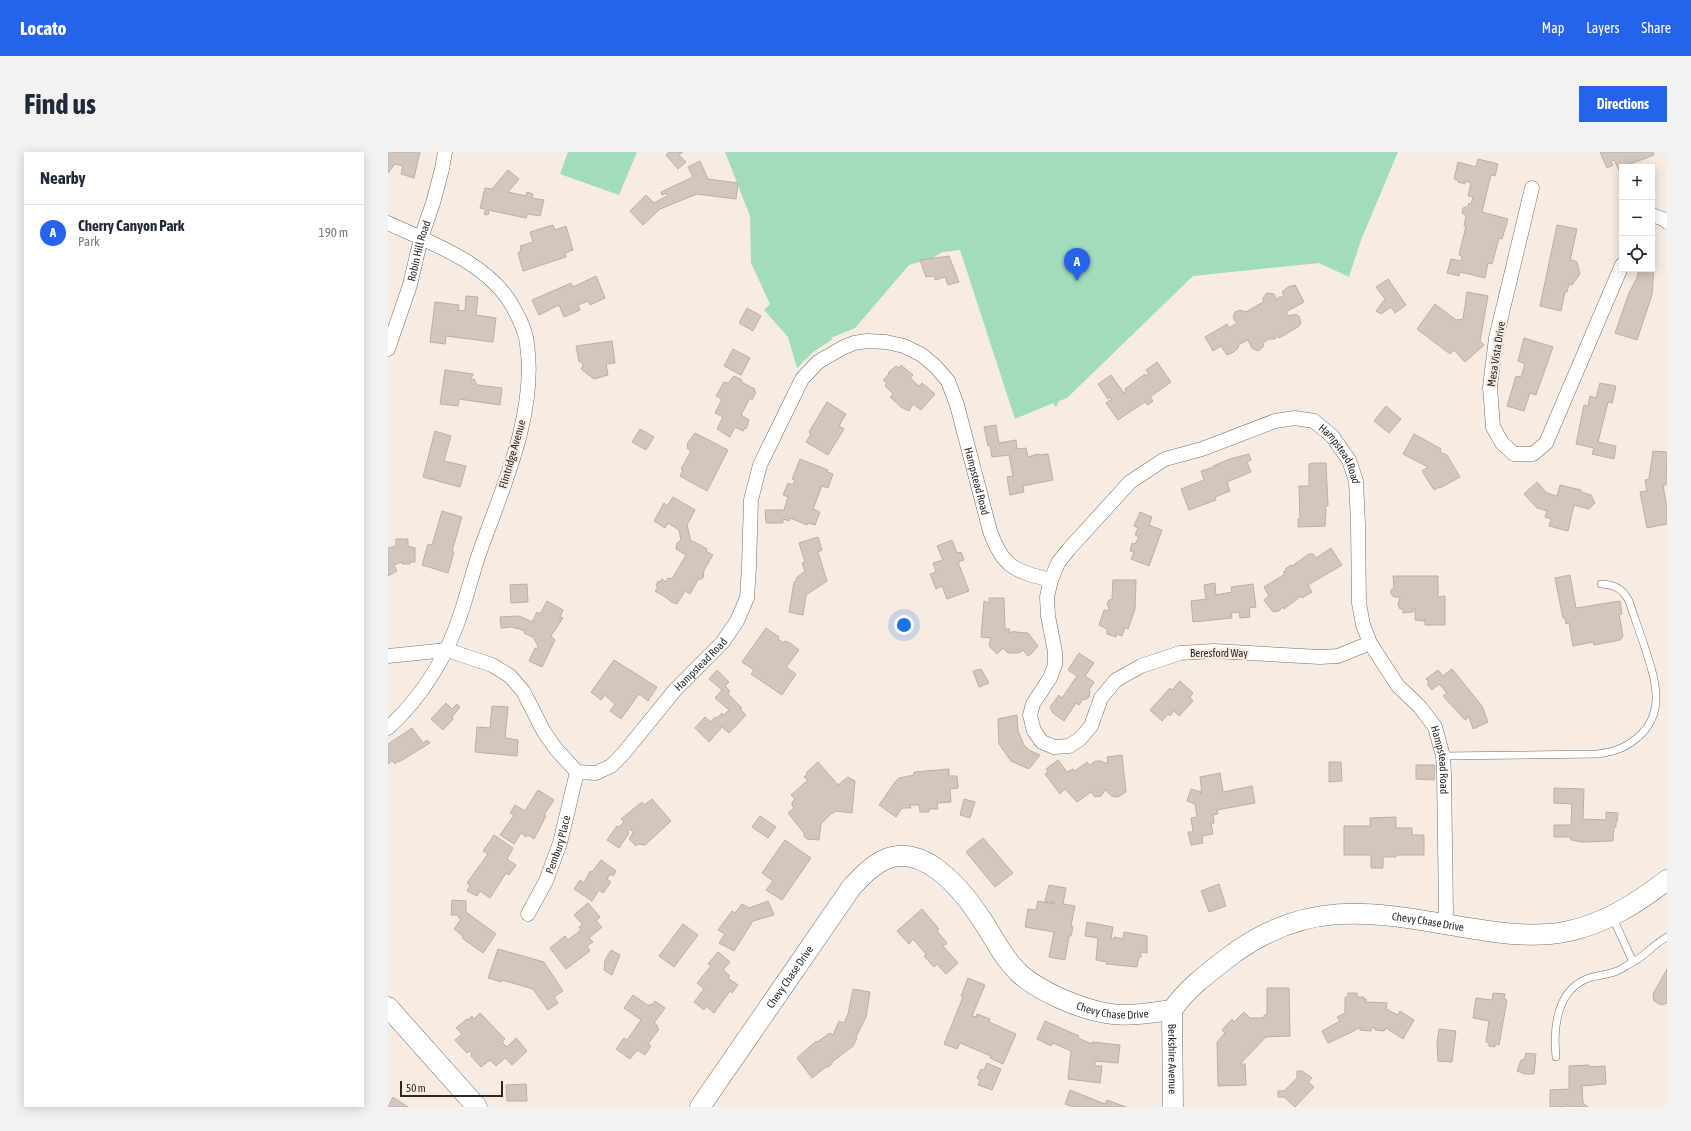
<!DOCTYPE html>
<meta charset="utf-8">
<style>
:root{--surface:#fff;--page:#f2f2f3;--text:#1f2937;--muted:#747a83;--line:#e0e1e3;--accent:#2563eb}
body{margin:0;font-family:"Asap Condensed",sans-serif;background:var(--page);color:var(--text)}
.controls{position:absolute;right:12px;top:12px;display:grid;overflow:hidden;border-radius:0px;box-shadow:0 2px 10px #0003}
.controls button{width:36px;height:36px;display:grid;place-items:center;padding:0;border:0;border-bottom:1px solid var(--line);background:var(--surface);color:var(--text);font:20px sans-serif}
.scale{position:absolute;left:12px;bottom:10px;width:103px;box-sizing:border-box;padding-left:4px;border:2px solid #2c2825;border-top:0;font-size:11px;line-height:14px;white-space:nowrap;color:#2c2825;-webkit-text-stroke:3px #f7ebe2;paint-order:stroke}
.you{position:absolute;left:516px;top:473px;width:14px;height:14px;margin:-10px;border:3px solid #fff;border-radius:50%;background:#1a73e8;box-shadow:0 0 0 6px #1a73e833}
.badge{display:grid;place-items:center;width:26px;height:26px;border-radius:50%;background:var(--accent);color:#fff;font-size:13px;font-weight:700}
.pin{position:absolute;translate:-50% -33px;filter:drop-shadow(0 1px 2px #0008)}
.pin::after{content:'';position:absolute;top:21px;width:14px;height:12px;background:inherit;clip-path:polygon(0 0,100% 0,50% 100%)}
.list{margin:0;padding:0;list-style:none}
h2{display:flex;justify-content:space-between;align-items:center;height:52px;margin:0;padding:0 16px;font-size:17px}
h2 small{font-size:13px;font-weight:400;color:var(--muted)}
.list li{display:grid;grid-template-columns:26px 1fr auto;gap:12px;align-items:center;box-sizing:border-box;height:56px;padding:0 16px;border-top:1px solid var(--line)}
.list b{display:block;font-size:15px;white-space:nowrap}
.list p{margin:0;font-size:13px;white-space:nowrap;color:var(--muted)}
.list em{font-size:13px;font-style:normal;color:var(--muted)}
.icon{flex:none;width:22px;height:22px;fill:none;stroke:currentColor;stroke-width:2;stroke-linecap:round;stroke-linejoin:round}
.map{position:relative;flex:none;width:1279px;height:955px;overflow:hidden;border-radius:0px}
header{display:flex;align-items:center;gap:24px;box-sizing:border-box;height:56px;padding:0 20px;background:var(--accent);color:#fff}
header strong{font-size:19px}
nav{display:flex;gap:22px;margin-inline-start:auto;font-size:14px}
.intro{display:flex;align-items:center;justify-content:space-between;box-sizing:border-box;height:96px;padding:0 24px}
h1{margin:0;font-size:28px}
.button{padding:10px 18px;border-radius:0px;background:var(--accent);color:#fff;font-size:14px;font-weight:700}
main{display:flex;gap:24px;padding:0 24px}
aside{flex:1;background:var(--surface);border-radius:0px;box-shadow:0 2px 10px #0003}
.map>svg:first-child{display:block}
</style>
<header>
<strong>Locato</strong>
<nav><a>Map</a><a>Layers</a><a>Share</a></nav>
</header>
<div class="intro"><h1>Find us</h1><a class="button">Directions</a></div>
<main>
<aside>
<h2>Nearby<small></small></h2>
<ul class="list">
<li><span class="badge">A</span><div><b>Cherry Canyon Park</b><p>Park</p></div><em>190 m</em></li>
</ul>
</aside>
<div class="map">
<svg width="1279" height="955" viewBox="0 0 1279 955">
<rect width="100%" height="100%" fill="#f7ebe2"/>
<g fill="#a1dcbb">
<path d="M180 0H249L231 43 172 22Z"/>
<path d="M337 0H1010L973 88 961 125 931 111 805 124 679 246 671 249 668 255 665 251 627 267 572 98 555 100 544 106 521 113 467 176 443 186 445 187 425 200 409 216 400 185 376 158 382 152 363 111 362 64Z"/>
</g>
<g fill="#d2c6be" stroke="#bbafa7">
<path d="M0 0H32L26 26 13 22 15 14 7 12 0 21Z"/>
<path d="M281 0H295L291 3 298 10 290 17 278 3Z"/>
<path d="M1212 0H1265L1266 3 1234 15 1231 18 1226 8 1223 9 1225 13 1219 16Z"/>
<path d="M1090 7 1110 12 1107 24 1103 23 1094 60 1120 67 1114 87 1111 86 1104 112 1100 111 1097 126 1072 120 1071 124 1059 121 1063 107 1073 109 1074 104 1071 103 1078 74H1076L1078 64 1074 61 1075 56 1080 54 1081 51 1083 52 1085 45 1080 44 1083 31 1077 29V32L1070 30V28L1066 27 1070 10 1088 15Z"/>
<path d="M312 9 320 27 350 31 348 47 309 42 272 57 255 73 242 59 258 43 266 51 279 44V41L274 43 273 40 305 25 300 15Z"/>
<path d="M120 18 131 27 120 40 138 44 139 40 145 42 144 46 156 48 152 64 140 62 138 66 100 58 101 62 97 63 96 61 98 58 92 56 97 36 104 37Z"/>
<path d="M165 73 167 78 178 74 185 98 177 101 178 105 135 119 130 101 133 98 132 94 145 90 142 80Z"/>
<path d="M1169 73 1189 77 1182 109 1185 108 1189 110 1192 122 1184 133 1181 132 1179 140H1177L1173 159 1152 154Z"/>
<path d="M561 104 571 130 560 133 557 125 547 128 546 124 538 125 532 108Z"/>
<path d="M1264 113H1266L1264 143 1249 188 1227 181 1241 141 1249 126 1251 117H1264Z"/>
<path d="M208 124 217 146 202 153 200 149 190 153 192 158 176 165 171 153 151 163 144 148 183 131 185 135Z"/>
<path d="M1000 127 1018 153 1007 161 1003 155 993 162 988 159 997 147 988 135Z"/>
<path d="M907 133 916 150 898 160 901 164 907 162 911 164 913 171 910 175 891 186 889 183 887 187H881L876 190 875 195 870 199 864 196 860 188 850 193 851 195 846 200 839 203 833 194 825 199 817 185 839 172 841 176 849 171 845 166 847 160 852 158 858 160 875 150V146L879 141 886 142 889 148 891 145H894L896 144 894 140 900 135Z"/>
<path d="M1079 140 1100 144 1092 189 1096 193 1077 210 1066 198 1062 202 1029 177 1047 152 1068 168 1075 167Z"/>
<path d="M78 144 90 145 88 163 108 166 105 190 58 184 57 192 42 190 47 150 71 153 70 158 77 159Z"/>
<path d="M359 156 373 164 365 179 351 171Z"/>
<path d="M1136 186 1165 195 1148 243 1142 241 1136 259 1119 254 1128 224 1133 225 1137 212 1130 209Z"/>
<path d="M224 189 227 211 218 212 220 223 206 227 193 217 195 214 194 210H191L188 194Z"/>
<path d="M345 197 362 206 353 223 336 214Z"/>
<path d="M769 210 783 230 762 245 765 249 760 253 757 250 730 268 718 251 724 247 722 245 720 247 710 232 723 223 736 241 738 239 737 237 757 222 758 224 761 222 758 218Z"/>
<path d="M513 213 525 223 522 226 531 234 534 231 547 242 533 258 525 252 521 259 513 255 502 245 505 242 497 234 499 231 495 228 501 222 500 221 508 214 511 216Z"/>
<path d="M57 218 85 222V224H83V228L86 227 89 233 114 236 112 253 71 247 70 254 52 252Z"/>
<path d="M346 224 354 228 353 230 367 237 366 239 368 240 364 248 362 246 353 263 361 268 358 277 357 276 355 279 347 275 342 285 329 277 335 265 327 261 334 247 328 244 336 230 340 231Z"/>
<path d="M1212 231 1228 234 1224 251 1220 250 1210 290 1228 294 1226 307 1204 302 1206 296 1188 292 1196 253 1200 254 1202 244 1208 246Z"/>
<path d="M439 250 458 262 451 274 456 277 440 303 418 290 423 282 421 280Z"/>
<path d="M998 254 1013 267 1001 281 986 269Z"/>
<path d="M608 273 611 291 628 288 629 297 638 296 640 305 650 302 651 303 660 302 665 328 635 334 636 340 622 343 619 325 625 324 621 303 604 305 602 293 600 294 596 275Z"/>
<path d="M252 277 266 285 258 298 244 290Z"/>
<path d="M47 279 63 284 56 309 78 314 72 335 35 325Z"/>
<path d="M307 281 340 298 319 339 292 324 295 318 293 317 303 299 299 296 300 293 299 292Z"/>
<path d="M1026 282 1053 297 1052 300 1059 303 1072 325 1052 336V335L1046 338 1034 319 1040 315 1015 302Z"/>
<path d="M1265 299 1279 300 1278 333H1275L1279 356V372L1259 376 1252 340 1259 339 1257 328 1261 327Z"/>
<path d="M861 302 863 308 859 310 863 320 839 330 842 339 827 345 828 348 801 358 793 337 816 328 813 319 826 315 825 314 842 307Z"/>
<path d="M412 307 440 318 439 320 445 322 440 336 434 334 425 357 432 360 427 373 420 371 419 373 402 366 401 369 395 367V371H378L377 358H396L400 345 395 343 400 331 405 333 407 328 404 327Z"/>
<path d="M925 311H938L940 354H937L938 359 937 374 910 375V367H912L911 334H921V312Z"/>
<path d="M1149 330 1159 341 1169 344 1172 333 1193 338V340L1203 343 1207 351 1201 357 1186 353 1180 379 1161 374 1163 367 1157 365 1159 359 1149 356 1136 342Z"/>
<path d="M285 345 307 358 299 373 303 390 305 389 319 397 318 399 325 403 316 418 315 426 310 428 302 442 297 439 289 452 283 450 279 446 267 439 270 435 268 434 270 429 272 430 274 427 278 430 280 426 284 427 298 403 288 397 289 391 293 388 291 378 280 371 277 376 266 369 276 351 279 354Z"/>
<path d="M54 359 74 365 64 399 66 400 60 421 34 413 40 392 44 393Z"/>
<path d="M752 360 764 365 761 373 774 378 761 414 743 407 746 400 742 399 744 391 747 392 751 385 747 383 750 376 746 374Z"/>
<path d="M430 385 434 398 430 400 439 429 418 443 415 463 401 460 406 430 409 428 408 426 417 419 414 411 417 410 411 391Z"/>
<path d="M8 387H20V394L27 396V410H22V412H14V410L8 412 6 413 9 419 0 424V396L8 394Z"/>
<path d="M564 388 569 401 573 400 576 408 570 410 581 439 559 447 554 434 548 437 542 422 548 420 545 411 555 408 549 394Z"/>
<path d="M943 396 954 413 920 433 924 440 914 446 913 444 896 457 895 455 891 459 885 460 876 448 881 444 876 435 897 422 895 420 898 419 897 417 903 413 904 414 921 402H925L928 406Z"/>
<path d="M1182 423 1188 456 1232 449 1234 462H1231L1235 484 1232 488 1206 493 1205 490 1185 494 1181 471 1178 472 1177 466H1175L1167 426Z"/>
<path d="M1005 424H1050V445L1057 444V473H1037V467L1036 469 1027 468V457H1025V460L1015 461V457H1012L1010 453 1012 445H1006L1003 442V438L1006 435Z"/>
<path d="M725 428H748L747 457 740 477 737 475 734 484 729 482 728 485 719 482V477L711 473 716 458 720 459 721 456 719 452 721 448 724 447Z"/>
<path d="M827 431 828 443 844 440 843 435 865 432 868 455 861 456 862 465 852 466 851 460 843 461 844 466 805 470 803 449 818 447 816 433Z"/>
<path d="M139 432 140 450 123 451 122 433Z"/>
<path d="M601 446H616L617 477H622L621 481 627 479V480L640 481 650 494 644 501 640 504 635 498 631 501H620L615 496 609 502 601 494 603 486 593 485 596 449 601 451Z"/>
<path d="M159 449 175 458 172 465 175 466 163 484 167 488 154 515 141 509 147 496 149 497 150 494 145 485 136 481 137 479 131 477 130 475 129 477 124 475 113 476 112 465 131 464 144 470 149 460 152 462Z"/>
<path d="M378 476 391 485 390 487 396 491 397 489 402 491 411 498 398 515 408 522 394 543 363 522 366 518 354 510Z"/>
<path d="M691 501 706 511 697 524 706 530 701 538 702 539 701 545 697 548 695 547 691 553 688 551 676 569 665 561 662 555 671 543 674 546 689 524 680 518Z"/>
<path d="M226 508 269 535 260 549 251 542 233 567 222 559 227 552 217 543 213 548 203 540Z"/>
<path d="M593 517 601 531 591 535 585 519Z"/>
<path d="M1064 517 1094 554 1100 570 1085 577 1081 565 1077 568 1055 544 1059 541 1051 532 1044 538 1039 532 1041 530 1038 527 1050 518 1055 524Z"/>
<path d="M329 518 341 530 337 534 342 539 340 542 354 556 352 557 358 563 341 581 334 575 321 590 307 576 317 565 323 570 326 566 330 565 334 561 336 563 341 558 327 546 334 538 321 527Z"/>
<path d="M792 529 805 541 802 545 805 549 791 564 786 559 782 564 780 562 774 569 762 558 782 536 784 538Z"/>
<path d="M58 551 64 557 69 552 72 555 64 565 65 567 55 578 43 567Z"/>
<path d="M104 554 120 555 117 586 130 588 129 604 87 600 89 575 102 576Z"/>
<path d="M629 563 630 579 636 593 641 598 652 603 641 617 623 609 611 592 610 567Z"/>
<path d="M24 576 35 591 39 588 42 591 11 610 10 609 7 612 4 609 0 612V592Z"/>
<path d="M734 603 738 640 730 645 724 644 720 641 718 637 713 644 707 645 703 640 689 650 677 637 672 642 657 622 660 620 658 617 670 608 679 620 685 617 687 619 699 610 702 614 704 611 708 609H713L717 611H720L719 605Z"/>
<path d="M430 610 450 633 460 625 467 629 464 661 448 659 443 662 433 672 431 688 419 687 416 684V681L400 661 406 656 404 653V650L407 647 403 643 420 628 416 625 419 622 418 621Z"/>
<path d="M941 610H953L954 629 941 630Z"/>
<path d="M1028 613H1047L1046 628 1028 627Z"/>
<path d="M561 617V624H569L570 636 562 637 563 650 549 651 550 657H541V660H532L531 653H522L523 656H514L508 665 491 653 507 630 511 626 526 623V620Z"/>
<path d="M832 621 835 640 864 634 867 651 829 658 830 662 825 663 826 671H823L825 682 814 684 815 691 803 693 800 680H805L803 666 809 665 807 652 799 649 803 637 813 640 812 642H814L812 625Z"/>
<path d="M1166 636 1196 637 1195 667 1218 668V660L1230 661 1229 670H1228V675H1226L1225 689 1194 690 1183 688V685H1166V673H1183L1184 652 1166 651Z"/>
<path d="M150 638 166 648 156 663 158 664 146 687 140 683 138 685 133 681 126 692 112 683 126 663 122 661 127 653 137 659Z"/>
<path d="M264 647 283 669 257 693 250 692 248 694 241 687 245 681 243 677 239 680 241 681 231 696 219 688 229 674 231 675 236 670 233 667 254 650 256 653Z"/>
<path d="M576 647 587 650 582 666 572 663Z"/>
<path d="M372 664 388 675 380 686 364 675Z"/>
<path d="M1008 665V676H1024V683H1036V703H1008V705H995V716H983V703H956V674H982V666Z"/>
<path d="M106 683 125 696 119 707 128 713 121 723 118 721 102 746 92 739 89 744 79 739 82 733 79 731 100 702 95 699Z"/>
<path d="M595 686 625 721 607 735 578 700Z"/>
<path d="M397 688 423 706 394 748 378 738 385 729 374 721Z"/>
<path d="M213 708 228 719 225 724 222 722 219 727 223 730 215 741 211 738 204 749 186 737 192 728 196 731 202 719 204 720Z"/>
<path d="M831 732 838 754 821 760 813 739Z"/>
<path d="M661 733 678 736 675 752 687 754 683 774 685 775 683 784H681L677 808 661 805 666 780 637 775 640 757 648 758 650 749 667 752V751L657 749Z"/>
<path d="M64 748 78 749V760L108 782 95 801 74 786 75 784 66 777 73 767 70 765 72 763H63Z"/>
<path d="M380 749 386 763 365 769 346 799 331 791 337 782 330 778 344 759 347 761 354 752 361 756Z"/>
<path d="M200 751 212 765 208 769 214 775 201 786 205 790 199 794 202 799 178 817 162 796 177 784 180 788 193 778 191 775 195 773 186 763Z"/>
<path d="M534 757 551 777 549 779 559 791 555 794 570 811 558 822 549 812 546 815 536 804 538 802 525 787 521 792 509 779Z"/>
<path d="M699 770 725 775 723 787H726V785L735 787 736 780 759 784V801L753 800V805H751L749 815 718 812 719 810 708 808 710 786 697 784Z"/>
<path d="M295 772 310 783 286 815 271 804Z"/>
<path d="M110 797 156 810 175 839 166 845 170 851 160 858 145 837 114 828 113 830 100 826Z"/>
<path d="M223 798 232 803 224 823 216 818 217 808Z"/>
<path d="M330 800 342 810 335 818 342 824 340 826 350 833 344 841 342 839 326 861 318 854 316 858 306 850 316 837 309 831 323 814 320 812Z"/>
<path d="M1279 817V851L1273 853 1266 849 1265 842Z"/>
<path d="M580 826 597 833 584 864 588 865 589 862 602 867 601 870 628 882 615 912 602 906 603 904 572 891 569 897 556 892 575 845 573 844Z"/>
<path d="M879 836H901L902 884 878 885 852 912H857L858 933 830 934 829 890 837 881 834 878 844 867 846 870 856 860 862 866H876V863H879Z"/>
<path d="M465 837 482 840 478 865 468 885 469 886 465 894 444 910V912L440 915H438L424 926 409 906 428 889 429 890 442 881 445 883 451 869 456 871 460 862Z"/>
<path d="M960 841H969V845H976V847H978V850L999 851 998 857 1010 863 1012 859 1026 868 1015 887 998 876 996 879 987 878 988 876H983V879L972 878V876H970L966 879 940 891 934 879 952 869 949 865 957 861V845H960Z"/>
<path d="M1105 841 1117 842 1116 847 1119 848 1111 893 1107 892V895L1101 894V891L1098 890 1101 869 1085 866 1088 846 1104 848Z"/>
<path d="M245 843 261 854 262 852 264 853 267 849 277 856 266 871 270 874 269 876 271 877 260 892 263 894 257 903 249 898 242 907 228 897 236 886 239 888 253 868 236 856Z"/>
<path d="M92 861 117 887 114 890 119 895 128 886 139 899 124 913 117 906 108 914 102 908 93 915 83 904 84 902 81 899 79 901 67 888 74 882 68 876 79 867 80 868 84 864 86 867Z"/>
<path d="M657 869 691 884 690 886 704 892V890L732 893 730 911 707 909V914H714L712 931 680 927 683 899 665 891 663 894 649 887Z"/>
<path d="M1051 877 1068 879 1064 910 1050 909 1049 891Z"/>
<path d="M1138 901 1148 902 1146 922H1137L1129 919 1133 908H1136Z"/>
<path d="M599 911 613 917 604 938 590 933 592 928 589 926 593 917 596 918Z"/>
<path d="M1201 913 1202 915 1217 914 1218 932 1194 934 1195 951 1200 955H1182L1179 952V955H1162V938L1181 937V914Z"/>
<path d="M909 919H914L924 926 920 930 926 935 907 955 896 945H890V939H896L909 926Z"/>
<path d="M138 932 139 949H119L118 933Z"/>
<path d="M682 938 717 952 719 948 738 955H685L677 952Z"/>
<path d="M5 945 20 955H0Z"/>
</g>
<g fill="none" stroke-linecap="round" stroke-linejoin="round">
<g stroke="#786d66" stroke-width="8">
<g id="lane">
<path d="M1055 604 1210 602C1228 599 1235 597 1249 586 1279 561 1267 527 1257 496 1252 480 1246 465 1241 449 1234 436 1227 433 1213 432"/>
<path d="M1224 764 1245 810C1258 803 1266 792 1279 785"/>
<path d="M1168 905C1165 875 1169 837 1201 826 1210 823 1220 823 1229 819 1234 817 1239 813 1245 810"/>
</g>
</g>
<g stroke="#786d66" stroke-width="15">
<g id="street">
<path d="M1144 36 1108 186 1102 235 1105 275 1114 291 1126 302H1145L1158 291 1234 113"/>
<path d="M1264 63 1278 68 1279 70"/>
<path d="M0 71C43 91 101 111 125 155 131 166 138 179 139 192 149 261 115 335 92 399 85 419 80 440 73 461 59 504 34 545 0 576"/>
<path id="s1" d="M0 197 22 133 33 86 45 51 54 17 57 0"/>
<path id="s2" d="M982 491 950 504 932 505 826 499 792 501 753 514 728 528 713 546 703 574 692 587 681 594 666 595 654 590 646 579 642 563 645 552 662 526 667 513V500L660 464 659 445 663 428 670 411 681 397 742 330 777 307 814 297 887 269 907 266 926 269 944 284 961 308 968 329 970 372 971 451 975 473 982 491 1010 534 1032 555 1047 575 1055 604 1056 621 1058 759 1057 772"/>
<path id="s3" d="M0 504 59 498 104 513 122 524 135 539 156 580 168 597 189 620 208 621 223 614 235 602 287 538 334 491 349 469 359 446 361 414 363 348 372 313 414 227 430 210 454 196 466 191 479 189 498 190 516 194 534 203 548 215 560 229 569 253 602 379C615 416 627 419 663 428"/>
<path id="s4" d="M140 762 158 729 172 691 189 620"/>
</g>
</g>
<g stroke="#786d66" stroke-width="21">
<g id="secondary">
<path d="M0 855 89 955"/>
<path id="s5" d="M784 858 785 955"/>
<path id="s6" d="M312 955 463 736C473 725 484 713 498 707 535 692 572 735 590 762 604 782 614 805 632 822 653 840 690 856 717 861 739 865 762 861 784 858 800 835 824 818 846 801 928 742 997 763 1087 777 1117 782 1151 786 1181 779 1218 771 1249 751 1279 728"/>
</g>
</g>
<use href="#lane" stroke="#fff" stroke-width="7"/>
<use href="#street" stroke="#fff" stroke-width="14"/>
<use href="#secondary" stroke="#fff" stroke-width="20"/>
</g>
<g text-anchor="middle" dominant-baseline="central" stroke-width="4" stroke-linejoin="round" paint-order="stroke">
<g font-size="11" fill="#2c2825" stroke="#f7ebe2">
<text stroke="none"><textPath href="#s1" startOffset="103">Robin Hill Road</textPath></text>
<text transform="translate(1108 202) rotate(-81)">Mesa Vista Drive</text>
<text transform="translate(124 302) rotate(-74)">Flintridge Avenue</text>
<text stroke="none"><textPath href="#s2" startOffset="914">Hampstead Road</textPath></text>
<text stroke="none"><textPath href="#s3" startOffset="1005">Hampstead Road</textPath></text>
<text x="831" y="501">Beresford Way</text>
<text stroke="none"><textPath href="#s3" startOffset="417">Hampstead Road</textPath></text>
<text stroke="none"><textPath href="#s2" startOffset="1250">Hampstead Road</textPath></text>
<text stroke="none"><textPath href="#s4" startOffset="76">Pembury Place</textPath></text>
<text stroke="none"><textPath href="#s6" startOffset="950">Chevy Chase Drive</textPath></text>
<text stroke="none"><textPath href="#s6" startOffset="158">Chevy Chase Drive</textPath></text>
<text stroke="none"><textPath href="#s6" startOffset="602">Chevy Chase Drive</textPath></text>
<text stroke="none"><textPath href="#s5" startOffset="49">Berkshire Avenue</textPath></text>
</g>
</g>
</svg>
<div class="controls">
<button>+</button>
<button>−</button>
<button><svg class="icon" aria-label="locate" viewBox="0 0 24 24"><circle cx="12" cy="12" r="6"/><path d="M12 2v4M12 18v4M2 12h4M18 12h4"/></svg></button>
</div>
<div class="scale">50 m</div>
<div class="you"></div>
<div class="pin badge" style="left:689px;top:129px">A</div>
</div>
</main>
